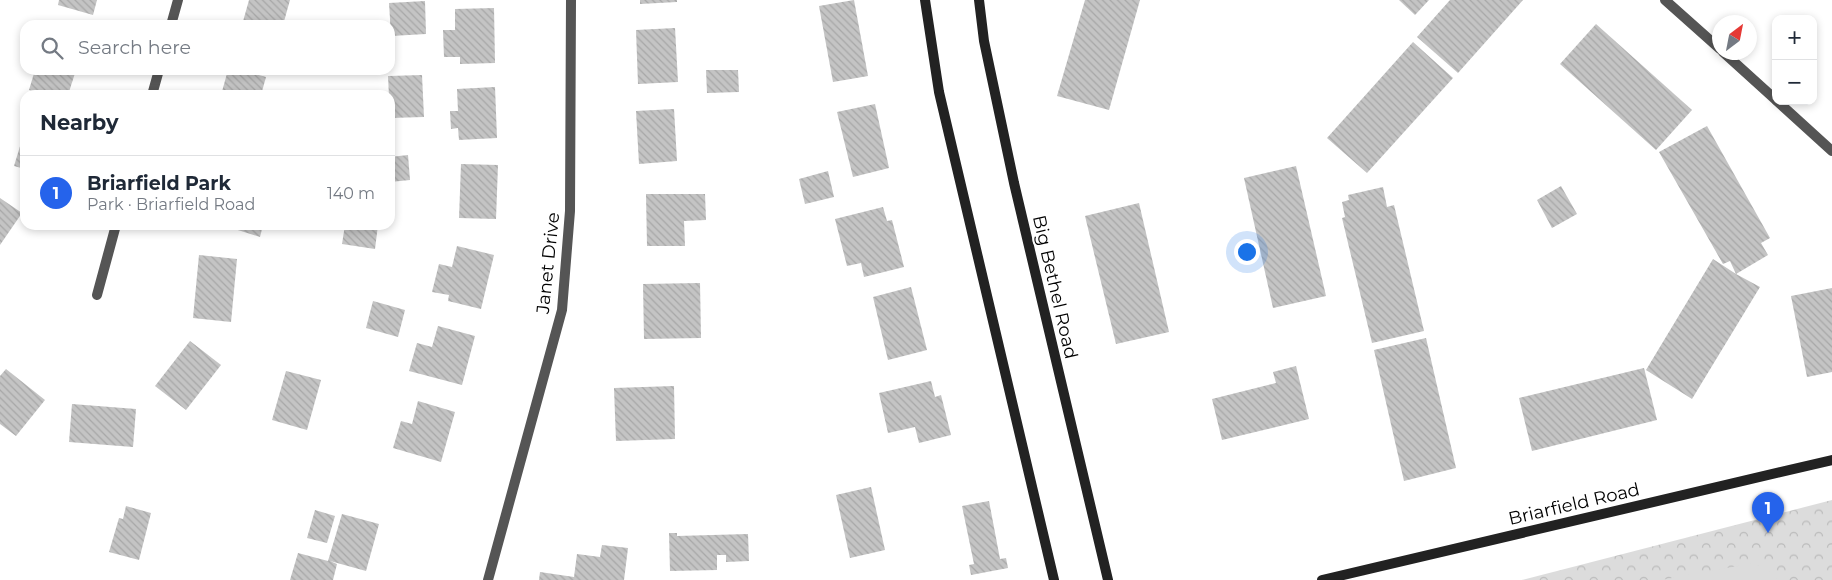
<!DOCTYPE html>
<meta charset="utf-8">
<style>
:root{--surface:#fff;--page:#f6f6f7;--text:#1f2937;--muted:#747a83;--line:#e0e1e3;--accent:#2563eb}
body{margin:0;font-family:Montserrat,sans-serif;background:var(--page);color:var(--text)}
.controls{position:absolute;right:15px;top:15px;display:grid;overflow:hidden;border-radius:10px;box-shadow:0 2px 8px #0003}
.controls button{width:45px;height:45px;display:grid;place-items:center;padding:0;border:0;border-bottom:1px solid var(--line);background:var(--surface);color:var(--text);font:25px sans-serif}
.compass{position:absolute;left:1712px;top:15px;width:45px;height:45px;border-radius:50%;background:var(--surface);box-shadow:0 2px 8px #0003;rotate:32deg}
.you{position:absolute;left:1246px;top:251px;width:18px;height:18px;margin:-12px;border:4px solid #fff;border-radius:50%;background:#1a73e8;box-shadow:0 0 0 8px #1a73e833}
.badge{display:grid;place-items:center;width:32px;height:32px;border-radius:50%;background:var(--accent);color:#fff;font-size:16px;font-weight:700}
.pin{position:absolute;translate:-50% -41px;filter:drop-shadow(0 1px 2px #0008)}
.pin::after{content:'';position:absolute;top:26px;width:18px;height:15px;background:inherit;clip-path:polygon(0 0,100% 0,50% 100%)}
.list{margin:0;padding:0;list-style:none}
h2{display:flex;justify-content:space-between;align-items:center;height:65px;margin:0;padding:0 20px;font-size:21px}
h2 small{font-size:16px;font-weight:400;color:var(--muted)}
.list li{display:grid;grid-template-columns:32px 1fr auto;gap:15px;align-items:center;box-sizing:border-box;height:75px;padding:0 20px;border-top:1px solid var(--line)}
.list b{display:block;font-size:19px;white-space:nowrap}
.list p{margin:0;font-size:16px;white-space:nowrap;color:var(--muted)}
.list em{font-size:16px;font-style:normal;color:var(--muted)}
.icon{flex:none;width:28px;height:28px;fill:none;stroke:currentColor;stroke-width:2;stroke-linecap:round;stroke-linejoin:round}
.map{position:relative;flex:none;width:1832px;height:580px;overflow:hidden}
.search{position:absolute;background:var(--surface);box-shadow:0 2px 8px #0003;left:20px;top:20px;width:375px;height:55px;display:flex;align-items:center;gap:12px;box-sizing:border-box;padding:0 18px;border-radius:15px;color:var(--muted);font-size:19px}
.panel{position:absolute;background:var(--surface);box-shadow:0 2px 8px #0003;left:20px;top:90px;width:375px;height:140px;border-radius:15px}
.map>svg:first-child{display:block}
</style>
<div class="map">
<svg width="1832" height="580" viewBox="0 0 1832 580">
<defs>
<pattern id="park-crowns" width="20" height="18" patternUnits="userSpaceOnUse" patternTransform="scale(1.25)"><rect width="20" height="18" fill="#dcdcdc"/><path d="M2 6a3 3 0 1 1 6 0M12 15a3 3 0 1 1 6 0" fill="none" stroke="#bbb"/></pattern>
<pattern id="building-back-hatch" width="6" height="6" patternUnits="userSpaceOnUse" patternTransform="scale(1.25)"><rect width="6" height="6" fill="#c4c4c4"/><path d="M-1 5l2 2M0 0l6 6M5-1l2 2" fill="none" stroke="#a7a7a7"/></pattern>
</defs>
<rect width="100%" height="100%" fill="#fff"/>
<path fill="url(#park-crowns)" d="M1832 500V580H1522Z"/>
<path fill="#dcdcdc" d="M1754 563 1776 575 1777 580H1661Z"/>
<g fill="url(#building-back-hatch)">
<path d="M59 0H97L93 15 58 5Z"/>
<path d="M249 0H290L283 25H242Z"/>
<path d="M640 0H677V2L640 4Z"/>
<path d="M854 0 868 76 833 82 819 6Z"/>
<path d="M1085 0H1140L1109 110 1057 96Z"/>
<path d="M1399 0H1429L1415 15Z"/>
<path d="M1450 0H1523L1458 73 1417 37Z"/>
<path d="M425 1 426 34 391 36 389 3Z"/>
<path d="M494 8 495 63 460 64V57H444L443 30H455V9Z"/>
<path d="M1596 24 1692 110 1656 150 1560 64Z"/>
<path d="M675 28 678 82 638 84 636 30Z"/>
<path d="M1413 42 1453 78 1367 173 1327 138Z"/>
<path d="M35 70H76L68 95H46L29 90Z"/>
<path d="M228 70H241L266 77 261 95H221Z"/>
<path d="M706 70H738L739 92 707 93Z"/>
<path d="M422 75 424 117 390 118 388 76Z"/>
<path d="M495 87 497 138 459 140 458 128 451 129 450 111H458L457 89Z"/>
<path d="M875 104 889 168 853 177 837 112Z"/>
<path d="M674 109 677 161 639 164 636 111Z"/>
<path d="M1707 126 1770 238 1761 243 1768 255 1736 274 1760 287 1692 399 1646 370 1713 259 1736 274 1730 261 1723 264 1659 152Z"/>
<path d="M25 130V169L14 166Z"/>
<path d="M408 155 410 180 390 182V157Z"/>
<path d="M461 164 498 165 496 219 459 218Z"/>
<path d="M1296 166 1326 296 1273 308 1244 178Z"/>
<path d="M828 171 834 197 805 204 799 179Z"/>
<path d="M1561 186 1577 214 1552 228 1537 200Z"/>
<path d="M1383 187 1387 207 1394 205 1424 331 1372 343 1342 218 1345 217 1342 202 1349 200 1348 195Z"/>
<path d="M646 194H705L706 220 684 221 685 246H647Z"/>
<path d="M0 198 22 213 0 245Z"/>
<path d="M1139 203 1169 332 1116 344 1085 216Z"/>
<path d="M883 207 887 221 892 220 904 267 864 277 861 263 847 266 835 219Z"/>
<path d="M222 225H263L260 237Z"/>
<path d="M345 225H378L375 249 342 244Z"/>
<path d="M457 246 494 255 481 309 448 301 449 295 432 292 439 264 452 267Z"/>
<path d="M199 255 237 259 231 322 193 318Z"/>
<path d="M700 283 701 338 644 339 643 284Z"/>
<path d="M911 287 927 350 888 360 873 297Z"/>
<path d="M1832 288V372L1807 377 1791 296Z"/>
<path d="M373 301 405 310 398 337 366 328Z"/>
<path d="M438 326 475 336 462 385 409 371 417 343 432 347Z"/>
<path d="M1426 338 1456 468 1404 481 1374 350Z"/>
<path d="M190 341 221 365 186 410 155 386Z"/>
<path d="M1296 366 1309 419 1222 440 1212 399 1276 383 1273 372Z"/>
<path d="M1644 368 1657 420 1532 451 1519 398Z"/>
<path d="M6 369 45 400 16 436 0 424V376Z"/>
<path d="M286 371 321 380 307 430 272 420Z"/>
<path d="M931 381 935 397 941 395 951 435 919 443 915 427 888 433 879 393Z"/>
<path d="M674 386 675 439 616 441 614 388Z"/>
<path d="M418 401 455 412 441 462 393 448 401 421 412 424Z"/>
<path d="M72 404 136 409 133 447 69 442Z"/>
<path d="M871 487 885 550 850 558 836 495Z"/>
<path d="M989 501 1000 559 1006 558 1008 568 971 575 969 565 974 564 962 506Z"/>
<path d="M126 506 151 513 139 560 109 552 119 518 123 519Z"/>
<path d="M315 510 335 516 327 543 307 538Z"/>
<path d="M342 514 379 524 366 571 330 561 337 564 333 580H290L298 553 328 561Z"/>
<path d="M669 533H677V536L748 534 749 561 726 562V555H717V570L670 571Z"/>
<path d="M602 545 628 548 624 580H539L540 572 574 577 577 554 600 557Z"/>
</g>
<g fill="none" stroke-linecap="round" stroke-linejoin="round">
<g stroke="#555" stroke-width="10">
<path d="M1665 0 1720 49"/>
<path d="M171 25 178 0"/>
<path d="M1723 52 1776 100"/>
<path d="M152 95 159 70"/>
<path d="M1777 101 1832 151"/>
<path d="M97 295 116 225"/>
<path d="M488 580 562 310 570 211 571 0"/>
</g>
<g stroke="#222" stroke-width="10">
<path d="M925 0 939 92 1054 580"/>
<path d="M979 0 984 41 1014 183 1108 580"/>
<path d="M1322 580 1832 460"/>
</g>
</g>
<g text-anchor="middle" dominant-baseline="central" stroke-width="4" stroke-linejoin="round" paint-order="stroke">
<g font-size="18" fill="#000" stroke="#fff">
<text transform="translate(548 263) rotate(-84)">Janet Drive</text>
<text transform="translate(1055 287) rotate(77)">Big Bethel Road</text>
<text transform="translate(1574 504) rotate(-13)">Briarfield Road</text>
</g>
</g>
</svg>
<div class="controls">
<button>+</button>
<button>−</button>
</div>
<svg class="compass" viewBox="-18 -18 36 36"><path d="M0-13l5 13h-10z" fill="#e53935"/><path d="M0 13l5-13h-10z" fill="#747a83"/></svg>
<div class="you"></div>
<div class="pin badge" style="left:1768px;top:533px">1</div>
<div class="search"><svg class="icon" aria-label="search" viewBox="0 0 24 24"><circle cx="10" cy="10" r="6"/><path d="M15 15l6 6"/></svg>Search here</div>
<section class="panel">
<h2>Nearby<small></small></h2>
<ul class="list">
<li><span class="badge">1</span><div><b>Briarfield Park</b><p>Park · Briarfield Road</p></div><em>140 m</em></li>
</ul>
</section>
</div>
